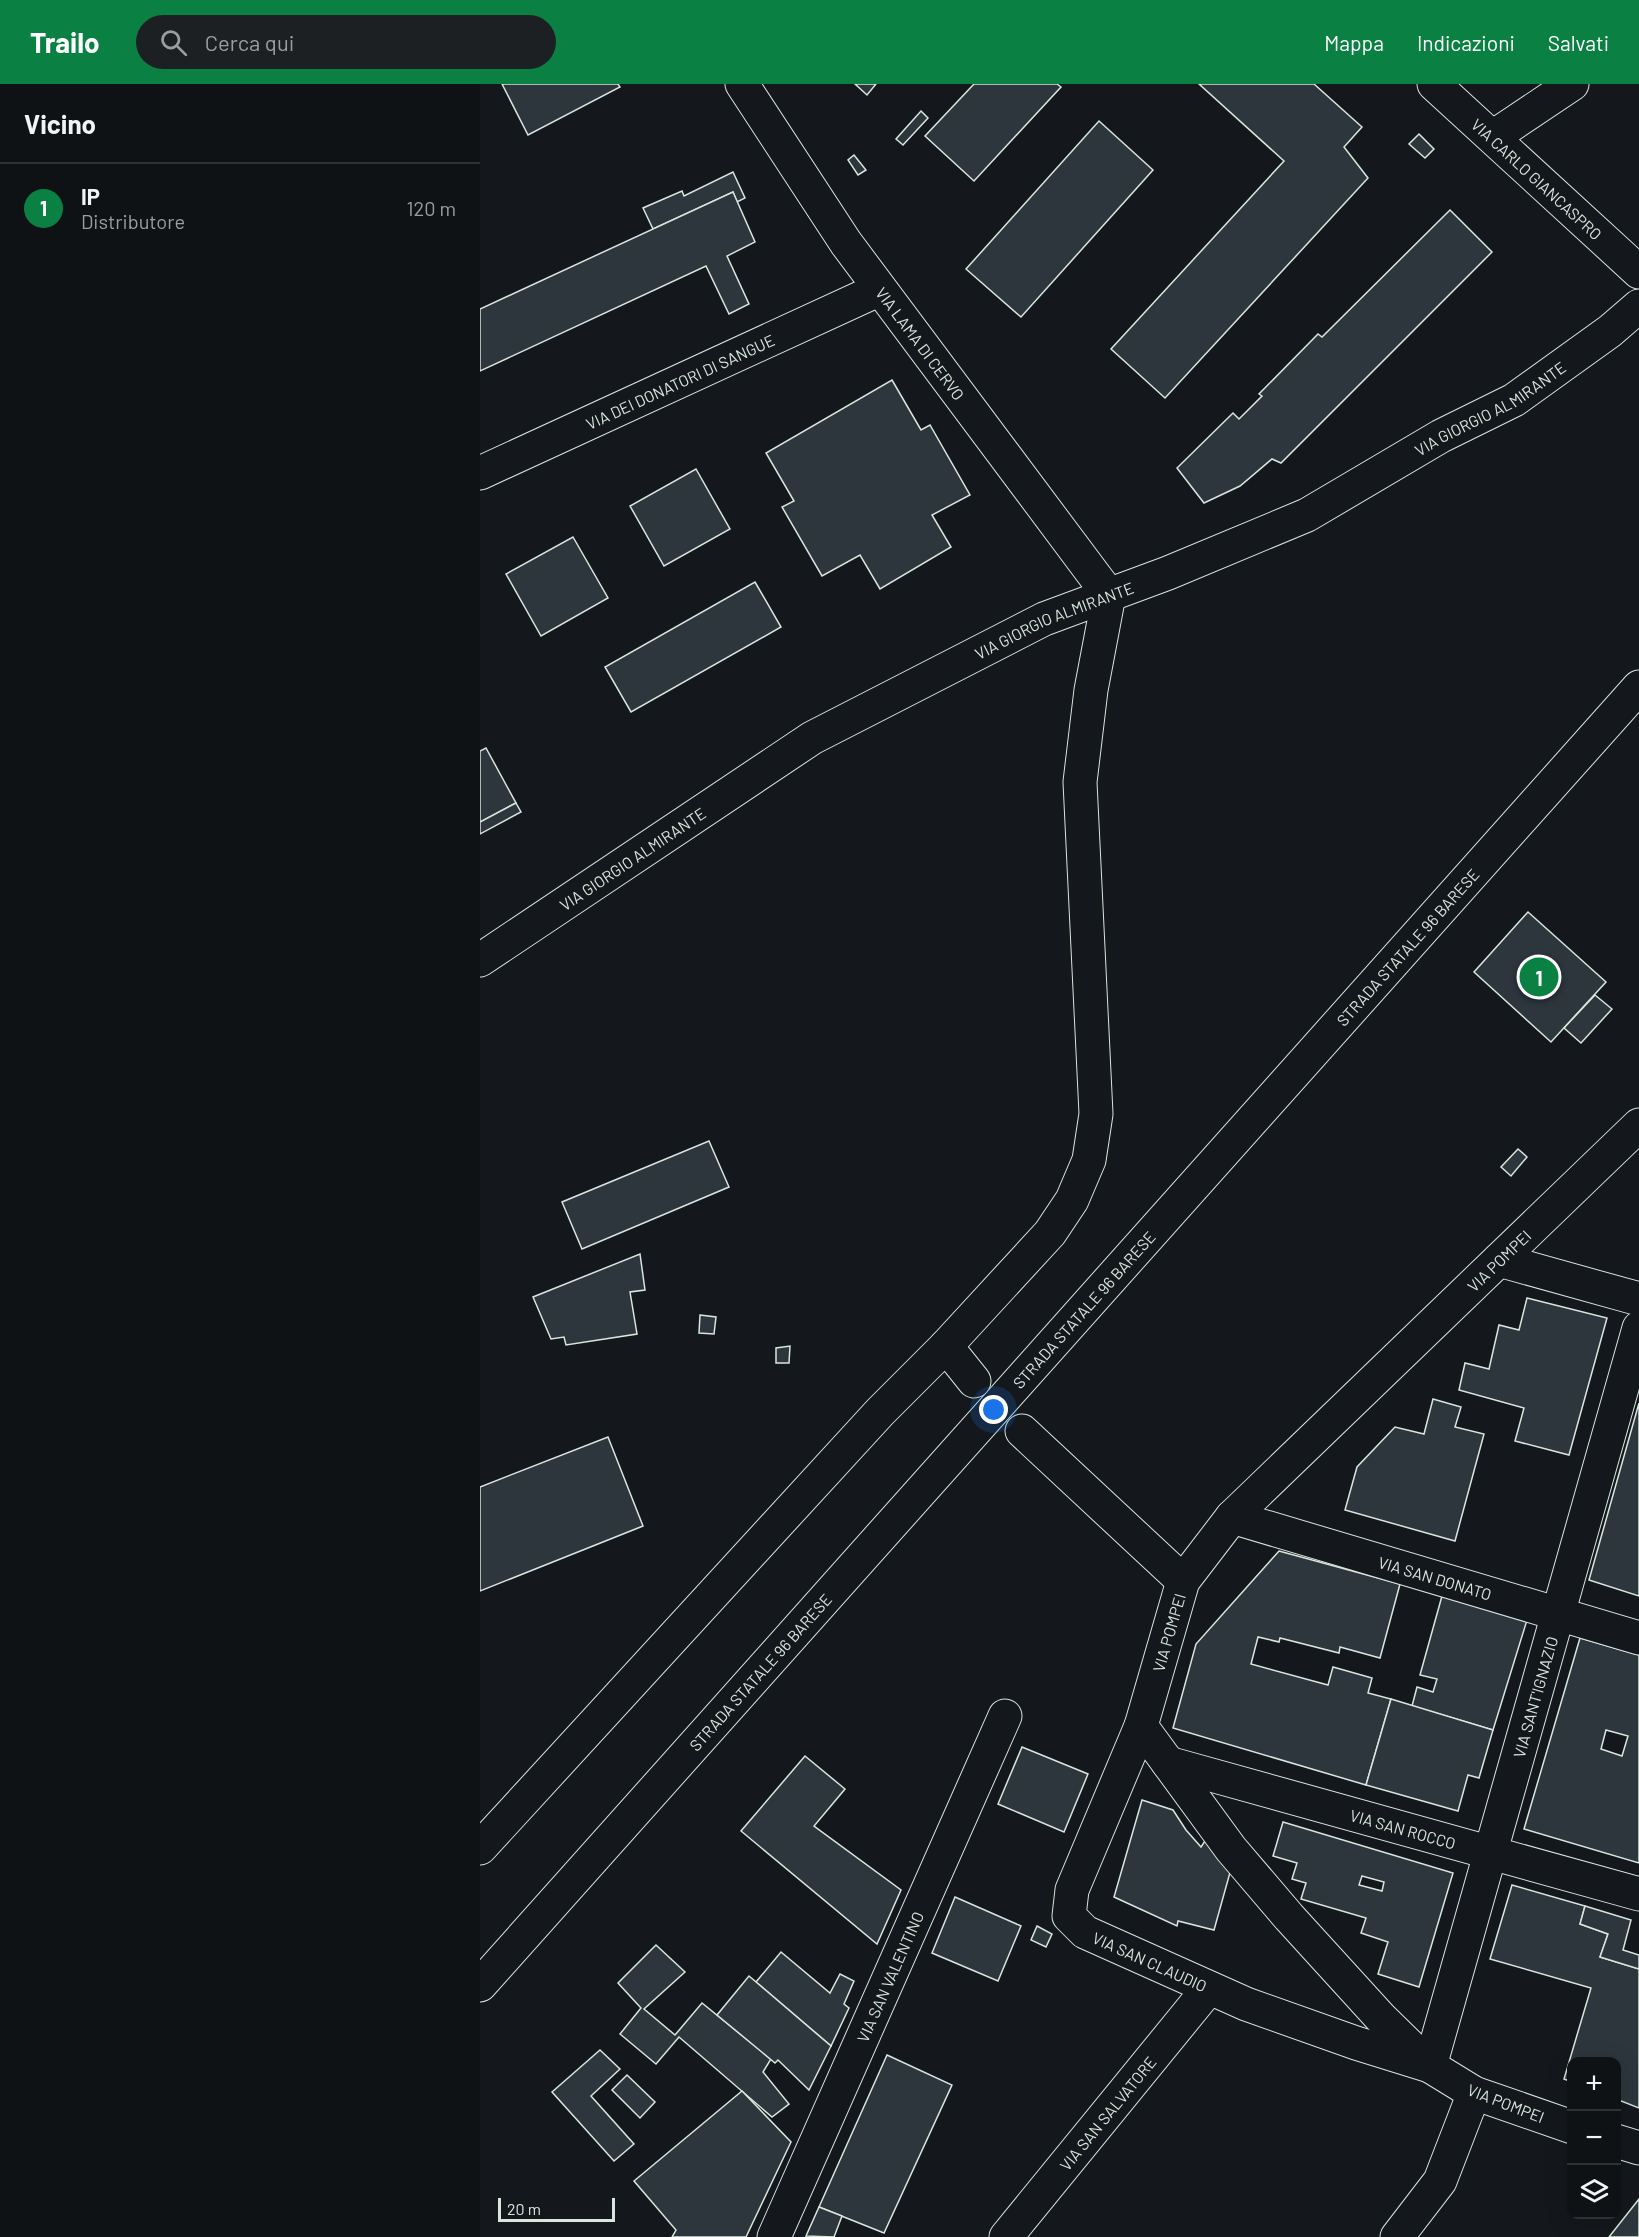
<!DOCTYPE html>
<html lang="it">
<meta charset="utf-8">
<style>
:root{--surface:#0f1215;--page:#1d2022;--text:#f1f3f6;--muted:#9b9ea0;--line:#2f3234;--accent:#0b8043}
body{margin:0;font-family:Barlow,sans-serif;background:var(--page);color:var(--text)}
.controls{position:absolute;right:18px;bottom:18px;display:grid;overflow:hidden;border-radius:12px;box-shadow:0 6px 24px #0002}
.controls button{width:54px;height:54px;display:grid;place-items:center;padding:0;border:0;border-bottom:2px solid var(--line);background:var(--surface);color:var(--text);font:30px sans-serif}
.scale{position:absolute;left:18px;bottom:15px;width:117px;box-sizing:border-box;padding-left:6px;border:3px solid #d8e6dc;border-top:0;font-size:16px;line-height:21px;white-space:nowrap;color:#d8e6dc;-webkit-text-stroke:4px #14181c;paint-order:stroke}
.you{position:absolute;left:514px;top:1326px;width:21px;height:21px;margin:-15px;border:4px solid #fff;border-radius:50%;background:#1a73e8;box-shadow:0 0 0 9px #1a73e833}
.badge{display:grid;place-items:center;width:39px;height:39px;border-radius:50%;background:var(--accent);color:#fff;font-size:20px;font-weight:700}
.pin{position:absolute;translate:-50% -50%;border:3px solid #fff;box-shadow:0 2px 6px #0006}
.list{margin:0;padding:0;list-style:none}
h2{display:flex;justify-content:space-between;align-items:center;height:78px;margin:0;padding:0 24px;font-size:26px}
h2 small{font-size:20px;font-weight:400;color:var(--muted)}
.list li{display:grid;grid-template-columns:39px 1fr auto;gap:18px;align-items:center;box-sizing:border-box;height:90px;padding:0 24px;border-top:2px solid var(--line)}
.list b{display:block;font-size:22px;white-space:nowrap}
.list p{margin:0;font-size:20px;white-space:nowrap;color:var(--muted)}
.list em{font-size:20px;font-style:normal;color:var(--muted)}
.icon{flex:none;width:33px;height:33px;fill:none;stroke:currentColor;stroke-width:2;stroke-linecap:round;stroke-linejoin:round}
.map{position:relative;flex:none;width:1159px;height:2153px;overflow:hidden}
header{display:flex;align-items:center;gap:36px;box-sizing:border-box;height:84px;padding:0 30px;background:var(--accent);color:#fff}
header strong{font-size:28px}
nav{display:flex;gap:33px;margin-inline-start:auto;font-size:21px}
.search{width:420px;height:54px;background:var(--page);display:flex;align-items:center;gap:15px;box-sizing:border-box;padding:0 21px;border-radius:33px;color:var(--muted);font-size:22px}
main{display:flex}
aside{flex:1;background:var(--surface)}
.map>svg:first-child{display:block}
</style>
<header>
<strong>Trailo</strong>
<div class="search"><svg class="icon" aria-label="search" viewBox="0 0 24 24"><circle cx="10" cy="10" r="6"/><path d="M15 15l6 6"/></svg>Cerca qui</div>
<nav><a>Mappa</a><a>Indicazioni</a><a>Salvati</a></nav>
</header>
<main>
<aside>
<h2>Vicino<small></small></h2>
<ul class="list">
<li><span class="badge">1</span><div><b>IP</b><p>Distributore</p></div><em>120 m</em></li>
</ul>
</aside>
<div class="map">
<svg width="1159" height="2153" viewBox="0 0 1159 2153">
<rect width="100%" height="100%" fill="#14181c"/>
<g fill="#2c363c" stroke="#d8e6dc" stroke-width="1.5" fill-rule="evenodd">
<path d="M22 0H138L140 3 48 51Z"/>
<path d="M375 0H396L387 11Z"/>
<path d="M494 0H577L581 3 494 97 445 52Z"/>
<path d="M719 0H834L882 43 864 63 888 94 685 314 631 265 804 77Z"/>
<path d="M441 27 448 34 423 61 416 55Z"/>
<path d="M619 37 673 86 541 233 486 185Z"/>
<path d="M939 50 954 65 945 74 929 60Z"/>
<path d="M374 71 386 86 378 91 368 76Z"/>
<path d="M253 88 265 114 257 118 253 108 173 145 163 124 202 107 204 112Z"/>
<path d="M253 108 275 158 247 172 269 220 249 230 226 182 0 287V225Z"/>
<path d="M970 126 1012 168 801 379 792 375 760 402 724 419 697 384 753 329 759 335 782 312 779 310 838 250 842 253Z"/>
<path d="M412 296 441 346 450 341 490 411 452 431 471 463 400 505 380 471 342 492 302 423 314 417 286 369Z"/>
<path d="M216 385 250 445 184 482 150 422Z"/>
<path d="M93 453 128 514 61 552 26 490Z"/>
<path d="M275 498 301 543 151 628 125 583Z"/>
<path d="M6 664 36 719 0 738V667Z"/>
<path d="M36 719 41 728 0 750V738Z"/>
<path d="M1048 828 1126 898 1071 958 994 888Z"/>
<path d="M1115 911 1132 925 1101 959 1084 944Z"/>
<path d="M229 1057 249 1103 102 1165 82 1118Z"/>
<path d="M1038 1065 1047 1073 1031 1092 1021 1083Z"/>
<path d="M160 1170 165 1206 150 1208 157 1250 86 1261 84 1253 71 1255 53 1213Z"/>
<path d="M1047 1214 1127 1234 1089 1371 1035 1357 1044 1324 979 1306 985 1279 1009 1285 1019 1241 1039 1246Z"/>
<path d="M220 1231 236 1233 234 1250 219 1249Z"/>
<path d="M310 1262 309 1279H296V1264Z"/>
<path d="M953 1315 981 1323 975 1343 1004 1350 975 1457 865 1426 877 1383 915 1343 944 1350Z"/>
<path d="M1159 1319V1512L1109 1496Z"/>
<path d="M128 1353 163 1442 0 1507V1403Z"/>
<path d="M799 1467 920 1500 900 1574 860 1563 859 1569 800 1554 799 1558 778 1553 771 1580 848 1601 853 1583 892 1594 888 1609 911 1615 886 1701 693 1644 716 1560Z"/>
<path d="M962 1512 1047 1536 1013 1646 932 1622 937 1603 953 1608 957 1595 940 1591Z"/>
<path d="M1100 1554 1159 1571V1779L1044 1745ZM1126 1646 1148 1652 1142 1672 1121 1665Z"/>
<path d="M911 1615 1013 1646 999 1694 988 1691 978 1727 886 1701Z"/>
<path d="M542 1663 608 1690 584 1748 518 1720Z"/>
<path d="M325 1672 365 1705 334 1742 421 1806 397 1860 261 1747Z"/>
<path d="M662 1716 693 1726 706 1746 721 1763 725 1757 751 1785 734 1846 698 1837 697 1842 634 1813Z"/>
<path d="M803 1738 973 1789 939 1903 898 1890 908 1858 881 1849 886 1834 821 1815 826 1799 812 1795 817 1779 793 1772ZM882 1792 904 1798 902 1807 879 1801Z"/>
<path d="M1032 1801 1105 1822 1100 1840 1128 1850 1120 1873 1159 1885V2024L1136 2015V1978H1092V1998L1084 1995 1111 1904 1010 1875Z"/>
<path d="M475 1813 541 1842 518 1897 452 1869Z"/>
<path d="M1105 1822 1151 1836 1143 1866 1159 1871V1885L1120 1873 1128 1850 1100 1840Z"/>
<path d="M557 1842 572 1850 566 1863 551 1856Z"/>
<path d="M176 1861 205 1888 164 1925 195 1951 222 1919 291 1975 283 1988 309 2020 292 2033 199 1953 176 1980 140 1950 161 1924 138 1899Z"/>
<path d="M301 1868 350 1909 360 1890 374 1897 364 1920 369 1924 351 1962 276 1898Z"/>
<path d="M269 1892 351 1962 329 2006 298 1976 295 1979 237 1931Z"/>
<path d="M120 1966 140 1985 111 2012 154 2060 134 2077 72 2008Z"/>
<path d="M407 1971 472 2001 404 2149 339 2123Z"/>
<path d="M147 1991 175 2018 160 2034 132 2006Z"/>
<path d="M262 2007 311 2058 266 2153H192L196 2146 154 2097Z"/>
<path d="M1159 2115V2153H1129Z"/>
<path d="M339 2123 362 2132 354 2153 326 2152Z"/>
</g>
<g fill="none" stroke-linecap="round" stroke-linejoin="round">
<g stroke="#d8e6dc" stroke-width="35">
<g id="minor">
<path id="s1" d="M262 0 366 159 629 511"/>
<path id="s2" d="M954 0 1159 188"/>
<path d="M1013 53 1092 0"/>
<path id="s3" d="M0 389 400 205"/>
<path id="s4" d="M0 876 332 654 564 535 688 489 827 431 961 352 1034 316 1130 247 1159 222"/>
<path d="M1019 1176 1159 1215"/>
<path d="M466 1262 494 1297"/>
<path d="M542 1347 703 1497"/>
<path id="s5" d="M752 1433 1159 1554"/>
<path id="s6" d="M661 1642 592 1806 589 1832 605 1848 766 1920 876 1959 950 1982 1159 1244"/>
<path id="s7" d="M688 1679 1159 1810"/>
<path d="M0 1764 400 1328 466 1262 570 1149 592 1116 609 1076 616 1030 600 698 611 606 629 511"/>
<path id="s8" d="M1092 2043 994 2009 950 1982 901 1934 809 1833 751 1765 661 1642 703 1497 752 1433 1159 1041"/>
<path d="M1136 2057 1159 2064"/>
<path id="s9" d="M294 2153 525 1632"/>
<path id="s10" d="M526 2153 729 1904"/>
<path d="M917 2153 960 2097 994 2009"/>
</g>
</g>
<g stroke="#d8e6dc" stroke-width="35">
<g id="major">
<path id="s11" d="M0 1901 1159 603"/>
</g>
</g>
<use href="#minor" stroke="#14181c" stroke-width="33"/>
<use href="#major" stroke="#14181c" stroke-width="33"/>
</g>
<g text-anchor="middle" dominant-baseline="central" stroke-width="4.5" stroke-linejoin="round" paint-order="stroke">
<g font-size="16" fill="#d8e6dc" stroke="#14181c">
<text stroke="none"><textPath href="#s2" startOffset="140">VIA CARLO GIANCASPRO</textPath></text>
<text stroke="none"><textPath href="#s1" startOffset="315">VIA LAMA DI CERVO</textPath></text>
<text stroke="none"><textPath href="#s3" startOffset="220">VIA DEI DONATORI DI SANGUE</textPath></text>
<text stroke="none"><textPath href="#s4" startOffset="1155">VIA GIORGIO ALMIRANTE</textPath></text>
<text stroke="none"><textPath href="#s4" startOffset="669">VIA GIORGIO ALMIRANTE</textPath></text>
<text stroke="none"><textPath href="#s4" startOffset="183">VIA GIORGIO ALMIRANTE</textPath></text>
<text stroke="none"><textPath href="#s11" startOffset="1392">STRADA STATALE 96 BARESE</textPath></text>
<text stroke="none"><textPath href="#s8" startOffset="1204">VIA POMPEI</textPath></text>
<text stroke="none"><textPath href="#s11" startOffset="906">STRADA STATALE 96 BARESE</textPath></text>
<text stroke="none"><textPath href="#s5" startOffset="212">VIA SAN DONATO</textPath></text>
<text stroke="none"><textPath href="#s8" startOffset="700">VIA POMPEI</textPath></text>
<text stroke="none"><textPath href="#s11" startOffset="420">STRADA STATALE 96 BARESE</textPath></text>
<text stroke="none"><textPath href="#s6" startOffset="981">VIA SANT'IGNAZIO</textPath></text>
<text stroke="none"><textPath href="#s7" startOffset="244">VIA SAN ROCCO</textPath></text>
<text stroke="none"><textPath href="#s6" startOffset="298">VIA SAN CLAUDIO</textPath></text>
<text stroke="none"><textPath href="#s9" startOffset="285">VIA SAN VALENTINO</textPath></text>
<text transform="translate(1026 2019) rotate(21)">VIA POMPEI</text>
<text stroke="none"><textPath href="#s10" startOffset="160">VIA SAN SALVATORE</textPath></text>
</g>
</g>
</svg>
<div class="controls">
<button>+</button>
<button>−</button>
<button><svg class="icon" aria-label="layers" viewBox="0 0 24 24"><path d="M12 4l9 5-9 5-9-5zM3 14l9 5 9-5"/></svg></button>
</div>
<div class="scale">20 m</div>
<div class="you"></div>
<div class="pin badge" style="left:1059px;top:893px">1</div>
</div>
</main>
